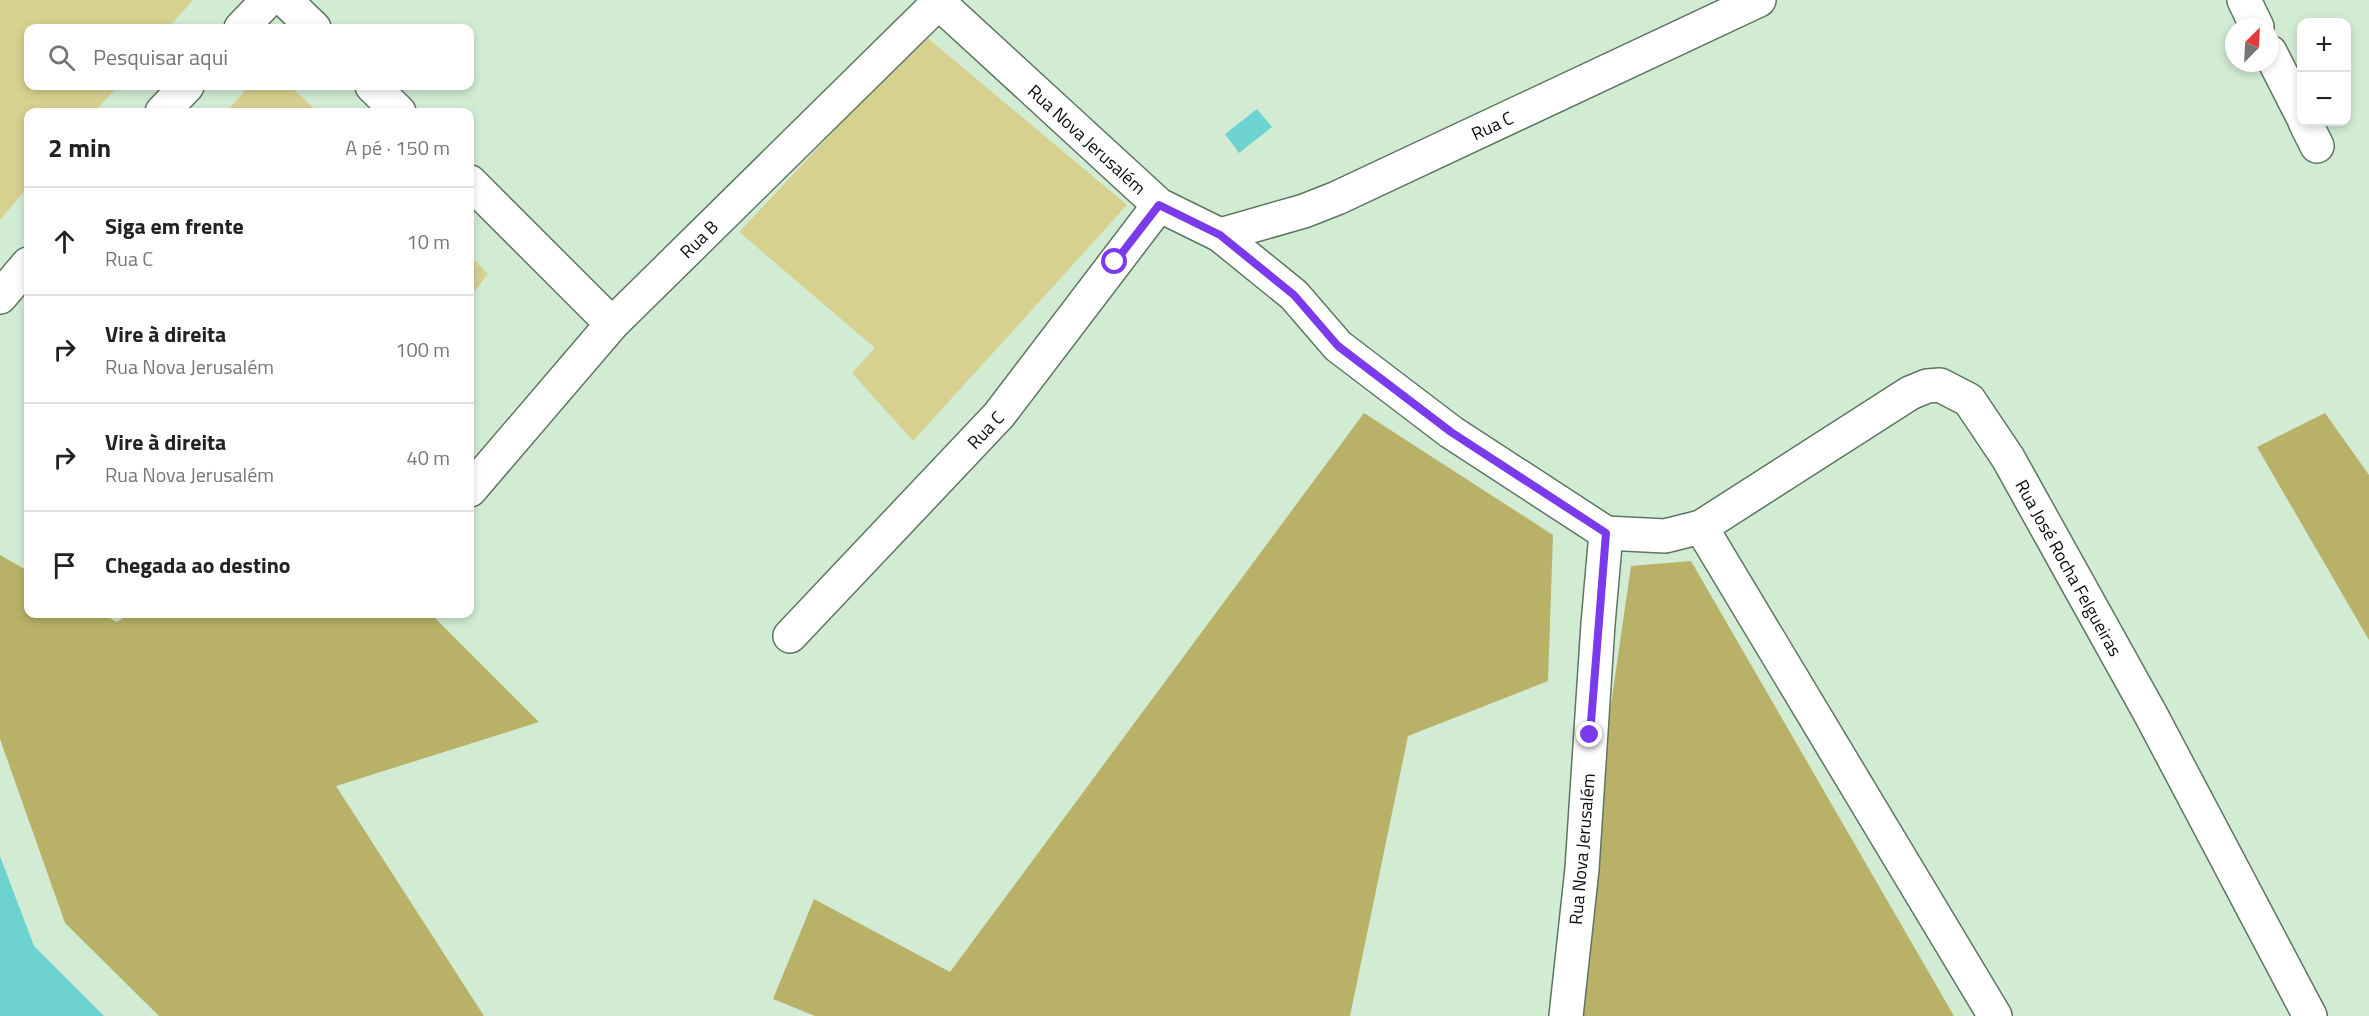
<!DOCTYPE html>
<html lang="pt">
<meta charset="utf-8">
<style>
:root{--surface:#fff;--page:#f2f2f2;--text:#222;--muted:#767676;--line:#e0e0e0}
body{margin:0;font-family:"Titillium Web",sans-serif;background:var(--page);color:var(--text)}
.controls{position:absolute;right:18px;top:18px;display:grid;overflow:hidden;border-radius:12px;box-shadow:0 3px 9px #0003}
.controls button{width:54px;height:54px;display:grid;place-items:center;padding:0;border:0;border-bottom:2px solid var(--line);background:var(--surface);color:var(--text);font:30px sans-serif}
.compass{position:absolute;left:2225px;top:18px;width:54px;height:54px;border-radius:50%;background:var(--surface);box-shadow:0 3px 9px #0003;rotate:24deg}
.stop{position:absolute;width:18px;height:18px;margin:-14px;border:4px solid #7c3aed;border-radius:50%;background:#fff}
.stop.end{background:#7c3aed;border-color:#fff;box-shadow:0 2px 6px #0008}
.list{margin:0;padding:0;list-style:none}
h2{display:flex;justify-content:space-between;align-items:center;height:78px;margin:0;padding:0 24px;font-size:26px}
h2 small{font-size:20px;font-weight:400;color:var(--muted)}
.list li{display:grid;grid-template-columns:39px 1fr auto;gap:18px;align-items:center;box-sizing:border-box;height:108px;padding:0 24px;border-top:2px solid var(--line)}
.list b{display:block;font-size:22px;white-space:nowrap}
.list p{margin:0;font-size:20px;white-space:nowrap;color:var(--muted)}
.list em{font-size:20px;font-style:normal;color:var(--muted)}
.icon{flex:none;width:33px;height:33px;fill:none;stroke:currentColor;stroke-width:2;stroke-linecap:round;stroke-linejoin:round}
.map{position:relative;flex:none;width:2369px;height:1016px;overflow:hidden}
.search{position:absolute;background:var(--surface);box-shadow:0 3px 9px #0003;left:24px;top:24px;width:450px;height:66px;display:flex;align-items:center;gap:15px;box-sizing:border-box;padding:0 21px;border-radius:12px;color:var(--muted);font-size:22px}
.panel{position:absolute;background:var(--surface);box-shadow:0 3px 9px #0003;left:24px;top:108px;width:450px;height:510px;border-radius:12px}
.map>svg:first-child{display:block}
</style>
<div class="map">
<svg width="2369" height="1016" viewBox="0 0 2369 1016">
<rect width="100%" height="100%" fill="#d2ecd4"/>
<g fill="#d7d18f">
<path d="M0 0H193L168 28H28V86H118L94 112H28V187L0 220Z"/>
<path d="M924 35 1127 205 913 441 852 373 875 348 739 232Z"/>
<path d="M249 86H290L318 112H226Z"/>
<path d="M470 256 488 274 470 297Z"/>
</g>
<g fill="#b8b167">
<path d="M1364 413 1553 535 1548 681 1408 736 1350 1016H815L773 999 814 899 950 972Z"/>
<path d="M2325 413 2369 475V640L2257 447Z"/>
<path d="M0 555 28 571V614H102L117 622 129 614H431L539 722 336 786 484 1016H159L65 923 0 739Z"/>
<path d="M1691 561 1954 1016H1566L1631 566Z"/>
</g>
<g fill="#6cd3d0">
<path d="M1257 109 1272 127 1239 153 1225 134Z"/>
<path d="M0 856 34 946 104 1016H0Z"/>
</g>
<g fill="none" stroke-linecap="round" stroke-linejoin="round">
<g stroke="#5e7561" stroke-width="36">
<g id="minor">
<path d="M285 0 314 28"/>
<path d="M2244 0 2257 27"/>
<path id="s1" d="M937 1 1159 205 1220 235 1294 295 1338 346 1451 432 1606 533 1598 624 1582 869 1566 1016"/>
<path d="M241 28 268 0"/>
<path d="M2270 52 2302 115"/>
<path d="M372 86 399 112"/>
<path d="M162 112 187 86"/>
<path d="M2305 122 2317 146"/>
<path d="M470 182 612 324"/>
<path id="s2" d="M1220 235 1304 211 1337 198 1759 0"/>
<path d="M0 297 28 264"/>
<path id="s3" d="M470 490 612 324 941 0"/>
<path d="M1701 527 1995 1016"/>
<path id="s4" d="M1606 533 1665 536 1701 527 1910 393 1927 386 1940 385 1969 400 2008 458 2151 715 2310 1016"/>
<path id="s5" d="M790 636 999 415 1159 205"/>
</g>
</g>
<use href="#minor" stroke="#fff" stroke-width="33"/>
</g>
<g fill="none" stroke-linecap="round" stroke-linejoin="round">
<path stroke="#7c3aed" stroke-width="8" d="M1115 262 1159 205 1220 235 1294 295 1338 346 1451 432 1606 533 1590 735"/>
</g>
<g text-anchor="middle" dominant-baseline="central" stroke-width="4.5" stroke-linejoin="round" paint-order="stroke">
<g font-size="18" fill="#060f07" stroke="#fff">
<text stroke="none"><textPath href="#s2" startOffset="294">Rua C</textPath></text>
<text stroke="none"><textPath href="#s1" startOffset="204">Rua Nova Jerusalém</textPath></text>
<text stroke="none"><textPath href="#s3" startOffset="340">Rua B</textPath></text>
<text stroke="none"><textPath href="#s5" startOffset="284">Rua C</textPath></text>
<text stroke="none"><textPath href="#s4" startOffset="604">Rua José Rocha Felgueiras</textPath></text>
<text transform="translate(1582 849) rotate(-85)">Rua Nova Jerusalém</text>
</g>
</g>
</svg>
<div class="controls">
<button>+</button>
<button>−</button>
</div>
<svg class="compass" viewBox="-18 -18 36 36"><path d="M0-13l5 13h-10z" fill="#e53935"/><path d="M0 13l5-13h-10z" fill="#767676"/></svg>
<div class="stop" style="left:1115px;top:262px"></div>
<div class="stop end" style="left:1590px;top:735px"></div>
<div class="search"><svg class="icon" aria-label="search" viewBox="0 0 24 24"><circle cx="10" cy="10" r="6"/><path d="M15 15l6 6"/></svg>Pesquisar aqui</div>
<section class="panel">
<h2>2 min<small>A pé · 150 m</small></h2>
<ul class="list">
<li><svg class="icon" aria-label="ahead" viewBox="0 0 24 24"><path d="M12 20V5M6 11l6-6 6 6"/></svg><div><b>Siga em frente</b><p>Rua C</p></div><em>10 m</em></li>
<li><svg class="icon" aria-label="right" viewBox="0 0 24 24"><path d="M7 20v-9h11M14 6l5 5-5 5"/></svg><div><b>Vire à direita</b><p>Rua Nova Jerusalém</p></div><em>100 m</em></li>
<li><svg class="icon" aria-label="right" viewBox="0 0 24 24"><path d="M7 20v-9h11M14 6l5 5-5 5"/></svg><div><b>Vire à direita</b><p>Rua Nova Jerusalém</p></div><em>40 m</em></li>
<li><svg class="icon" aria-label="arrive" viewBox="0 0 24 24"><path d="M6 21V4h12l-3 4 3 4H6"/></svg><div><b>Chegada ao destino</b></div></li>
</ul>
</section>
</div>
